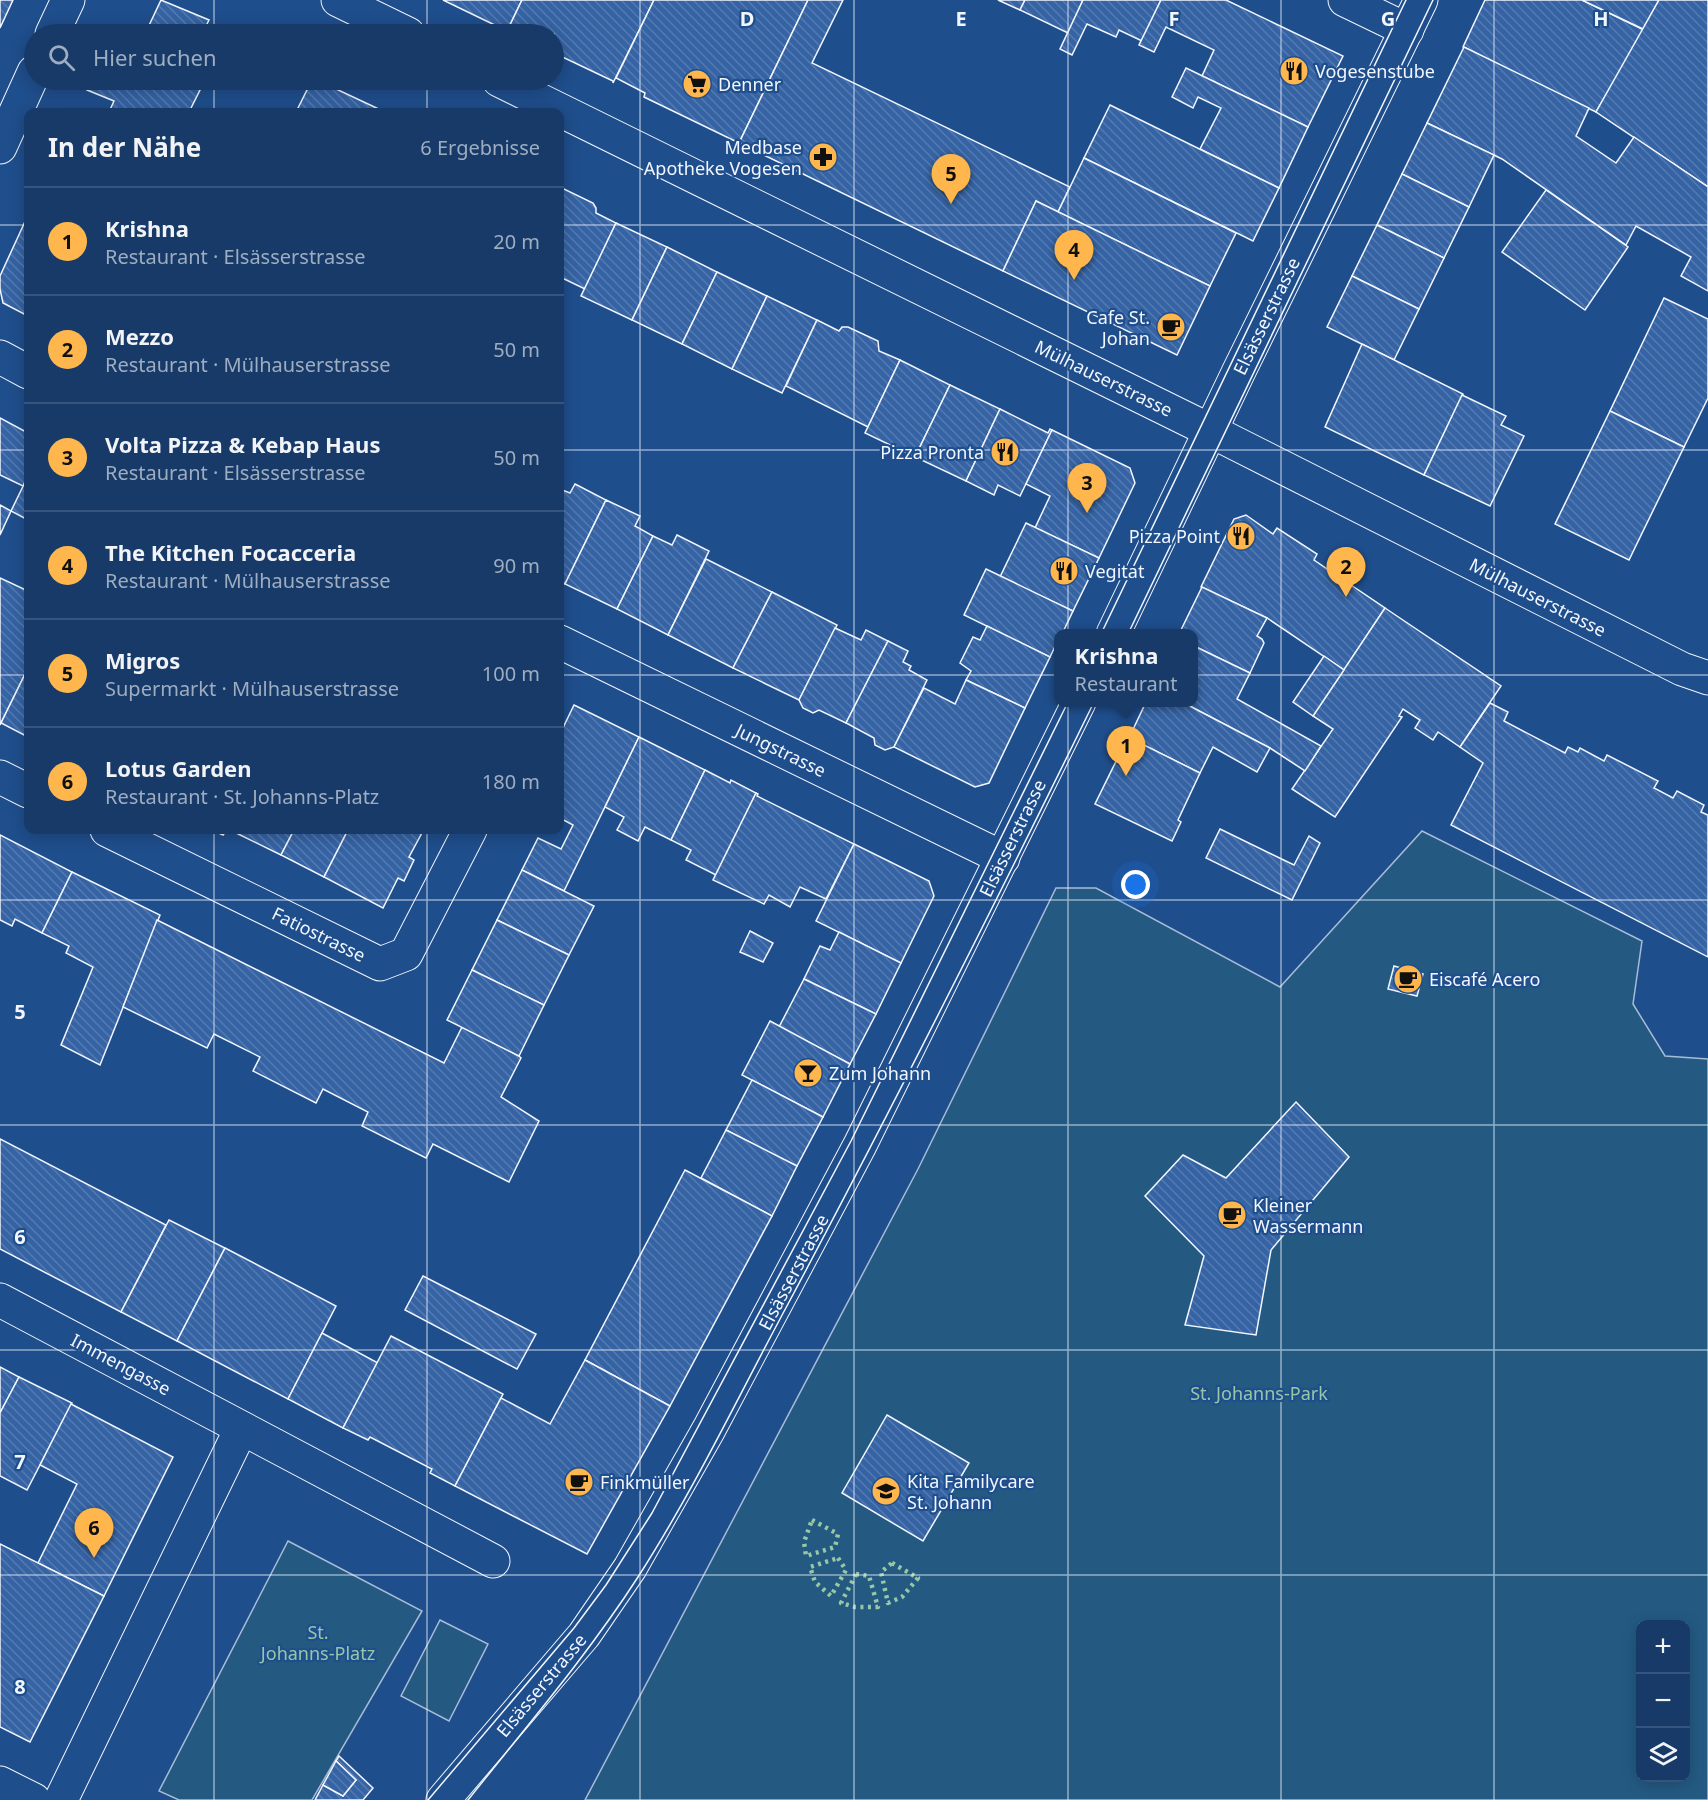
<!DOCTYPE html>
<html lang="de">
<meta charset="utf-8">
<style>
:root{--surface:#173a69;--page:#244571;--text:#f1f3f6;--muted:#9eadc0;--line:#36547d;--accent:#ffb74d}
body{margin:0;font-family:"Noto Sans",sans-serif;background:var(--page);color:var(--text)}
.controls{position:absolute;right:18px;bottom:18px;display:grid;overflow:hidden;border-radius:12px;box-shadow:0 3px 15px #0003}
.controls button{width:54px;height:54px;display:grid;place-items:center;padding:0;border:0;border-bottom:2px solid var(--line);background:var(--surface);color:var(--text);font:30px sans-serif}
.you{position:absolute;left:1136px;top:885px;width:21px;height:21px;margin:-15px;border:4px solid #fff;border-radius:50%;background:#1a73e8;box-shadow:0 0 0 9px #1a73e833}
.badge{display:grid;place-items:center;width:39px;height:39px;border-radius:50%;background:var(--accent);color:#111;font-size:20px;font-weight:700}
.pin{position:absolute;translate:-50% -50px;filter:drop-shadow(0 2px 3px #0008)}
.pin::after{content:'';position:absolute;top:32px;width:21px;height:18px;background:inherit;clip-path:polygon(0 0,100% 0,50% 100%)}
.popup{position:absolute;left:1054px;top:629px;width:144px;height:78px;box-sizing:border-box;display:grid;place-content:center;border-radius:12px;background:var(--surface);filter:drop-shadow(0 2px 4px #0005);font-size:20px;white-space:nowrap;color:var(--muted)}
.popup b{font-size:22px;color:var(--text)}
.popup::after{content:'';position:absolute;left:50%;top:100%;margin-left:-12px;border:12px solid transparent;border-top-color:var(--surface)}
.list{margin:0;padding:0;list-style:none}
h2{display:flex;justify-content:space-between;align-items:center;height:78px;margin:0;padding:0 24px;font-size:26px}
h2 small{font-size:20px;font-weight:400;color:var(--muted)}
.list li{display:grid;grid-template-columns:39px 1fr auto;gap:18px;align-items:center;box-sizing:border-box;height:108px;padding:0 24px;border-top:2px solid var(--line)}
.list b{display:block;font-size:22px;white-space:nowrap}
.list p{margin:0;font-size:20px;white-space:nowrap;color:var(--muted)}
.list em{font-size:20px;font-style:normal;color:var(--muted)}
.icon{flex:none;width:33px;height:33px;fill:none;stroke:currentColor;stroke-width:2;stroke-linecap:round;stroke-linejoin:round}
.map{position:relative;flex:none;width:1708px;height:1800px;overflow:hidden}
.search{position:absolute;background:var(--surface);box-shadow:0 3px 15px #0003;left:24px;top:24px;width:540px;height:66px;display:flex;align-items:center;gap:15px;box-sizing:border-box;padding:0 21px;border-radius:33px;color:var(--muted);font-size:22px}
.panel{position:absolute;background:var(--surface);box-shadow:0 3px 15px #0003;left:24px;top:108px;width:540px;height:726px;border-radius:12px}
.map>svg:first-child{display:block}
</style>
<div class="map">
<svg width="1708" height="1800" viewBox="0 0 1708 1800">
<defs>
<pattern id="building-back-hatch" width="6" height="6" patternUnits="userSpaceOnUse" patternTransform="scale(1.5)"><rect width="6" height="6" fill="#3563a3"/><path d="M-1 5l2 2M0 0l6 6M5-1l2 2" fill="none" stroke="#537ab1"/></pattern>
</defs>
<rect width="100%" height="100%" fill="#1f4e8c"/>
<g fill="#245a82" stroke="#a8bbd7" stroke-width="1.5" fill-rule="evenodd">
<path d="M1422 831 1642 941 1633 1004 1665 1056 1708 1059V1800H585L918 1169 1056 888H1096L1280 987ZM1640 1624H1686V1778H1640Z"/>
<path d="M288 1541 422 1611 312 1800H179L159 1791Z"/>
<path d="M440 1620 488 1644 449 1721 401 1696Z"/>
</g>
<g fill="url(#building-back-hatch)" stroke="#f2f6ff" stroke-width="1.5">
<path d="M0 0H13L0 28Z"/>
<path d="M161 0 209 20 202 34H145Z"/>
<path d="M443 0H522L507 31Z"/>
<path d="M522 0H654L613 83V81L554 53V34H515L507 31Z"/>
<path d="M654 0H808L739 143 644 97 645 93 616 78Z"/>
<path d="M808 0H843L812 63 1070 187 1058 212 1036 201 1003 271 739 143Z"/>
<path d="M998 0H1025L1020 10Z"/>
<path d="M1025 0H1083L1068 33 1020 10Z"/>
<path d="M1083 0H1161L1142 41 1119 30 1116 37 1087 24 1072 55 1060 49Z"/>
<path d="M1161 0H1226L1343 56 1308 127 1202 76 1214 50 1166 27 1154 52 1139 45Z"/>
<path d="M1485 0H1582L1644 30 1596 112 1463 47Z"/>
<path d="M1582 0H1659L1643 29Z"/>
<path d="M1659 0H1708V187L1596 112Z"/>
<path d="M1464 47 1589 108 1576 136 1616 163 1634 137 1708 187V291L1681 276 1691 257 1636 226 1626 245 1502 159 1427 123Z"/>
<path d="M1186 68 1308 127 1279 188 1200 149 1221 108 1198 97 1193 108 1172 97Z"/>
<path d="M91 80H183L201 88 189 112H109L114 101 87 90Z"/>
<path d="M312 80H317L383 111 382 112H296Z"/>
<path d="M1110 105 1279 188 1253 241 1084 158Z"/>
<path d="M1427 123 1494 155 1469 207 1402 174Z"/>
<path d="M1084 158 1236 233 1210 286 1058 212Z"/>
<path d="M1402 174 1469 207 1444 258 1377 225Z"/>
<path d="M560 189H564L593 203 596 208V213L616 223 585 289 560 277Z"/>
<path d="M1546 190 1628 247 1585 310 1502 252Z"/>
<path d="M1036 201 1210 286 1177 355 1003 271Z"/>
<path d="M28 215V316L3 303 0 289V276Z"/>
<path d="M616 223 667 247 632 320 581 296Z"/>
<path d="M1377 225 1444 258 1419 309 1352 276Z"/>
<path d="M667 247 717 272 682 344 632 320Z"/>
<path d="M717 272 767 296 732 369 682 344Z"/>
<path d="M1352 276 1419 309 1394 360 1327 327Z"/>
<path d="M767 296 817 320 782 393 732 369Z"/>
<path d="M1664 298 1708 319V398L1684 447 1610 411Z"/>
<path d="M817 320 839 331 842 327H848L878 341 879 351 900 360 868 427 786 386Z"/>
<path d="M1362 344 1463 394 1424 475 1325 427Z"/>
<path d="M900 360 950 385 915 457 865 433Z"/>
<path d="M950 385 1000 409 966 481 915 457Z"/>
<path d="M1462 395 1506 416 1501 425 1524 436 1490 506 1424 475Z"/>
<path d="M1000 409 1048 433 1050 429 1052 430 1020 496 998 485 994 495 966 481Z"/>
<path d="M1610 411 1684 447 1629 560 1555 524Z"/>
<path d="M0 418 28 433V476L23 486 0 475Z"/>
<path d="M1052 430 1130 468 1135 483 1099 558 1035 528 1050 496 1026 484Z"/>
<path d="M28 476V520L11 511Z"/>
<path d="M575 484 606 500 565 584 560 581V489L570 493Z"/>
<path d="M606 500 640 516 635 526 653 536 617 609 565 584Z"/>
<path d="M0 505 11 511 0 535Z"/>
<path d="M1246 515 1273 534 1277 528 1317 554 1314 560 1385 608 1344 670 1267 618 1201 587 1234 519Z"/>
<path d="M1026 523 1099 558 1073 611 1000 577Z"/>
<path d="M677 535 709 551 668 635 617 609 653 536 672 545Z"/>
<path d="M706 559 772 592 733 668 668 635Z"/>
<path d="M986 569 1073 611 1062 634H1058V640L1050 657 964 615Z"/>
<path d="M0 578 28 591V668L0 725Z"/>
<path d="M1202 587 1267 618 1257 636 1262 639 1264 643 1250 673 1194 646V634H1179Z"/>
<path d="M772 592 837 625 799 700 733 668Z"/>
<path d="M1385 608 1501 686 1460 747 1438 732 1433 740 1415 728 1420 720 1403 709 1399 716 1402 717 1335 817 1292 789 1333 729 1313 716Z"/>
<path d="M987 626 1050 657 1025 708 966 680 971 671 960 663 973 637 980 640Z"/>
<path d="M835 628 861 640 866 630 888 641 846 723 819 710 813 713 803 708 799 700Z"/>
<path d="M888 641 908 651 903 662 911 666 909 670 927 680 894 747 885 750 875 745 874 738 846 723Z"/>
<path d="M1194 646 1250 673 1237 699 1321 746 1305 771 1270 748 1182 702H1194Z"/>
<path d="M1324 656 1344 670 1313 716 1293 702Z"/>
<path d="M28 668V737L1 723Z"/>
<path d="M966 680 1025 708 989 783 975 787 894 747 924 688 955 704Z"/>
<path d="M1146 702H1182L1270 748 1257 772 1213 747 1200 773 1129 738Z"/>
<path d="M1490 703 1508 712 1504 721 1565 753 1568 747 1578 752 1580 748 1604 761 1607 755 1658 781 1654 788 1673 798 1677 791 1704 805 1701 812 1708 815V957L1451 825 1483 763 1460 747Z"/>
<path d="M574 705 639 737 564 891 522 870 538 838 561 849 573 825 560 818V734Z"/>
<path d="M639 737 705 770 671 840 645 827 638 841 617 830 624 817 605 807Z"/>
<path d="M1128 737 1200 773 1178 820 1181 822 1172 841 1095 804Z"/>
<path d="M705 770 730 783 731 780 756 793 716 875 686 860 691 850 671 840Z"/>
<path d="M756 793 758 794 757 796 854 844 826 899 800 887 790 907 769 895 764 904 713 880Z"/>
<path d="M1220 829 1294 865 1309 836 1320 843 1292 900 1206 858Z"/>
<path d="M212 830H227L223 835Z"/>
<path d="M230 830H294L281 855Z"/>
<path d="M294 830H348L324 877 281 855Z"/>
<path d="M348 830 423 831 409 857 414 860 404 881 398 878 383 908 324 877Z"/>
<path d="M0 835 72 872 42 933 15 919 12 926 0 920Z"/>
<path d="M854 844 929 881 934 896 901 963 816 921Z"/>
<path d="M522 870 594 906 569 955 497 920Z"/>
<path d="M72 872 160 915 100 1065 61 1045 93 967 66 953 69 946 42 933Z"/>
<path d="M157 920 444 1063 462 1027 519 1056 521 1058 501 1097 539 1121 509 1182 433 1144 426 1158 362 1126 368 1112 323 1089 316 1103 253 1071 260 1057 214 1034 207 1048 123 1007Z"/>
<path d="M497 920 569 955 544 1005 472 970Z"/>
<path d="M750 931 773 943 763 962 740 952Z"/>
<path d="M839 932 901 963 876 1014 804 979 820 946 830 950Z"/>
<path d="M1394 966 1423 974 1417 996 1388 989Z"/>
<path d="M472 970 544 1005 519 1056 447 1020Z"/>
<path d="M804 979 876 1014 850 1064 779 1027Z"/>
<path d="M770 1021 850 1064 823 1117 742 1075Z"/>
<path d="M752 1080 823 1117 797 1166 726 1130Z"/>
<path d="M1296 1102 1349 1157 1271 1250 1256 1335 1185 1325 1204 1256 1145 1196 1183 1155 1226 1178Z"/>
<path d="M726 1130 797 1166 772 1216 701 1178Z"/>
<path d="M0 1139 166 1225 121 1312 0 1249Z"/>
<path d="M685 1170 772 1216 670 1406 585 1360Z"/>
<path d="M169 1220 225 1248 177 1341 121 1312Z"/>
<path d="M225 1248 336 1306 288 1399 177 1341Z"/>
<path d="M423 1276 536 1334 517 1369 405 1310Z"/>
<path d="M322 1333 378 1363 343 1428 288 1399Z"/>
<path d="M391 1336 503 1394 455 1486 430 1473 432 1469 370 1437 368 1440 343 1428Z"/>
<path d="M585 1360 670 1406 587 1554 455 1486 501 1398 550 1424Z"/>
<path d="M0 1367 19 1377 0 1413Z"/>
<path d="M19 1377 72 1403 27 1490 0 1476V1413Z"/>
<path d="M71 1404 173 1457 104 1596 38 1563 77 1484 40 1465Z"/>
<path d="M887 1415 969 1463 923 1541 842 1493Z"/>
<path d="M0 1544 104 1596 30 1742 0 1727Z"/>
<path d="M339 1756 373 1788 363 1800H315L323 1785 343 1796 356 1780 336 1761Z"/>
<path d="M336 1761 356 1780 343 1796 323 1785Z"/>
</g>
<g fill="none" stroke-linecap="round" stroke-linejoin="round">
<g stroke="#f2f6ff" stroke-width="35">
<g id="street">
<path d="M1345 0 1407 30"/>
<path d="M52 34 68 0"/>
<path d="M0 147 34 72"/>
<path d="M0 357 28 372"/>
<path d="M1211 431 1682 669 1708 678"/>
<path d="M560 642 1003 858"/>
<path d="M0 777 28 791"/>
<path d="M107 830 380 964 406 954 470 830"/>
<path d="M0 1300 493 1561"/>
<path d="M0 1783 34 1800"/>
<path d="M61 1800 241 1429"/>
</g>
</g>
<g stroke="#f2f6ff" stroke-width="35">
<g id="secondary">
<path d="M338 0 408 34"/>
<path d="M499 80 1211 431"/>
<path d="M1113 634 1238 373 1421 0"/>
<path d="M443 1800 584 1635 630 1568 709 1429 860 1145 1079 702"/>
</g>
</g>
<use href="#street" stroke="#1f4e8c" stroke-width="33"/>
<use href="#secondary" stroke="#1f4e8c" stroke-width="33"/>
<g stroke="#f2f6ff" stroke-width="1.5">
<path d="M1101 634 1406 0"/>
<path d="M1128 634 1433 0"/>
<path d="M428 1800 574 1628 606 1585 652 1513 851 1141 1068 702"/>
<path d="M468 1800C526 1727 587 1656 638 1577 694 1490 739 1395 788 1304 894 1105 995 904 1094 702"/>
</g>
<g stroke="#97c8a6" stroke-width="4.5" stroke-dasharray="3 4.5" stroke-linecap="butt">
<path d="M812 1520 838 1534 835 1547 806 1556 804 1542Z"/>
<path d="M838 1558 846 1570 831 1596 815 1582 810 1567Z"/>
<path d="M892 1563 918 1578 902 1597 888 1603 881 1572Z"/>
<path d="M856 1574 869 1576 878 1607H855L841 1603Z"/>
</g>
</g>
<path fill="none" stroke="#f2f6ff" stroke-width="1.5" stroke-opacity="0.55" d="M214 0V34M427 0V34M640 0V1800M854 0V1800M1068 0V1800M1281 0V1800M1494 0V1800M214 80V112M427 80V112M0 225H28M560 225H1708M0 450H28M560 450H1708M0 675H28M560 675H1708M214 830V1800M427 830V1800M0 900H1708M0 1125H1708M0 1350H1708M0 1575H1708"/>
<defs>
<g id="restaurant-disc" transform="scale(1.5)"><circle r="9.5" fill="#ffb74d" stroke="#1f4e8c"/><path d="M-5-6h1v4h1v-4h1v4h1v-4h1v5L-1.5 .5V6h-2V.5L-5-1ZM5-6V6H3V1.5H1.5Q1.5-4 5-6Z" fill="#111"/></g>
<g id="supermarket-disc" transform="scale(1.5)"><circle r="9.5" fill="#ffb74d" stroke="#1f4e8c"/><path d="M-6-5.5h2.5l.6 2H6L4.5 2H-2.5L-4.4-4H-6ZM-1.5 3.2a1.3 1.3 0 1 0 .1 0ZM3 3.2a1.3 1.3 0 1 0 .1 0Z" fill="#111"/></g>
<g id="pharmacy-disc" transform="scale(1.5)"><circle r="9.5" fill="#ffb74d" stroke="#1f4e8c"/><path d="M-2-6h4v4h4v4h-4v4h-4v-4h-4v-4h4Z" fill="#111"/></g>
<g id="cafe-disc" transform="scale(1.5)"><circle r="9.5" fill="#ffb74d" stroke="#1f4e8c"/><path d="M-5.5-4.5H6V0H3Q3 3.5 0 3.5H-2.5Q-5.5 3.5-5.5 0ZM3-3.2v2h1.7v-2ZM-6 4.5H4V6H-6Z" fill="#111"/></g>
<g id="bar-disc" transform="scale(1.5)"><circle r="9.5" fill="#ffb74d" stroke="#1f4e8c"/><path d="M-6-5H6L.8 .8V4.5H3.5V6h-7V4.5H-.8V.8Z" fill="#111"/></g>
<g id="school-disc" transform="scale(1.5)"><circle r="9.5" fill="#ffb74d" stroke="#1f4e8c"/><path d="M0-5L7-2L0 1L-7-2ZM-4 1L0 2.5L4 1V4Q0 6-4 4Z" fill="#111"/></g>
</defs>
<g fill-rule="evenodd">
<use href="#restaurant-disc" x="1294" y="71"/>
<use href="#supermarket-disc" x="697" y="84"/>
<use href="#pharmacy-disc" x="823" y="157"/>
<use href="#cafe-disc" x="1171" y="327"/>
<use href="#restaurant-disc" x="1005" y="452"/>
<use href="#restaurant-disc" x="1241" y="536"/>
<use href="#restaurant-disc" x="1064" y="571"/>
<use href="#cafe-disc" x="1408" y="979"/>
<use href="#bar-disc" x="808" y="1073"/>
<use href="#cafe-disc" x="1232" y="1215"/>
<use href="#cafe-disc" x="579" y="1482"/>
<use href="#school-disc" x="886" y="1491"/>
</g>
<g text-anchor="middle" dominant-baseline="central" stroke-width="4.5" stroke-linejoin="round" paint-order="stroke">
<g font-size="18" fill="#f2f6ff" stroke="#1f4e8c" text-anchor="start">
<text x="1315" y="71">Vogesenstube</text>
<text x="718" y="84">Denner</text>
<text x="802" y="147" text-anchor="end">Medbase<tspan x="802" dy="21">Apotheke Vogesen</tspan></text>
<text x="1150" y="317" text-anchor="end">Cafe St.<tspan x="1150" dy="21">Johan</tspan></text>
<text x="984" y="452" text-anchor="end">Pizza Pronta</text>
<text x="1220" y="536" text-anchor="end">Pizza Point</text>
<text x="1085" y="571">Vegitat</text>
<text x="1429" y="979">Eiscafé Acero</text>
<text x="829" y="1073">Zum Johann</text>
<text x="1253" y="1205">Kleiner<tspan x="1253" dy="21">Wassermann</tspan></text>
<text x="907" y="1481">Kita Familycare<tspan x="907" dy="21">St. Johann</tspan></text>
<text x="600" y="1482">Finkmüller</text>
</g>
<g font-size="18" fill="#f2f6ff" stroke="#1f4e8c">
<text transform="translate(1266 316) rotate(-64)">Elsässerstrasse</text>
<text transform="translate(1104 378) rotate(26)">Mülhauserstrasse</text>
<text transform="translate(1538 597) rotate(27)">Mülhauserstrasse</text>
<text transform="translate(781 750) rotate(26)">Jungstrasse</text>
<text transform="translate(1012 838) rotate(-64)">Elsässerstrasse</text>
<text transform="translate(319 934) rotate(26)">Fatiostrasse</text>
<text transform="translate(793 1272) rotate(-62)">Elsässerstrasse</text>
<text transform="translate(121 1364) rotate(28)">Immengasse</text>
<text transform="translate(541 1685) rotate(-50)">Elsässerstrasse</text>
</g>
<g font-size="18" fill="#97c8a6" stroke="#1f4e8c">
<text x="1259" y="1393">St. Johanns-Park</text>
<text x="318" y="1632">St.<tspan x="318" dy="21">Johanns-Platz</tspan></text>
</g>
</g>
<g font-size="20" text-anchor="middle" font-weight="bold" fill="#f2f6ff" stroke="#1f4e8c" stroke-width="4.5" stroke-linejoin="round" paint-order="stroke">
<text x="747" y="26">D</text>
<text x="961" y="26">E</text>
<text x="1174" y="26">F</text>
<text x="1388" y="26">G</text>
<text x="1601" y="26">H</text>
<text x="20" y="1019">5</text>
<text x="20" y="1244">6</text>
<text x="20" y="1469">7</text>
<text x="20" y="1694">8</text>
</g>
</svg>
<div class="controls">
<button>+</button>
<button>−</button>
<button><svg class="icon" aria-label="layers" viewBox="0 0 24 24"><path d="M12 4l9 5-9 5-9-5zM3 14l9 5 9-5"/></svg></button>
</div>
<div class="you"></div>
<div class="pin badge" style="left:1126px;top:776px">1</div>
<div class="popup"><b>Krishna</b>Restaurant</div>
<div class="pin badge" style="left:1346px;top:597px">2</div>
<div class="pin badge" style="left:1087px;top:513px">3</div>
<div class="pin badge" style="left:1074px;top:280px">4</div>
<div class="pin badge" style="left:951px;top:204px">5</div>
<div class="pin badge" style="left:94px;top:1558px">6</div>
<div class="search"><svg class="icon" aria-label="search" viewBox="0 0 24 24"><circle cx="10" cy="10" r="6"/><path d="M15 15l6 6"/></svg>Hier suchen</div>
<section class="panel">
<h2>In der Nähe<small>6 Ergebnisse</small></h2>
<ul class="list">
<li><span class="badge">1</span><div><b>Krishna</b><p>Restaurant · Elsässerstrasse</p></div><em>20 m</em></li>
<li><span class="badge">2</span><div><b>Mezzo</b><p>Restaurant · Mülhauserstrasse</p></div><em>50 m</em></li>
<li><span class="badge">3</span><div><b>Volta Pizza &amp; Kebap Haus</b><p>Restaurant · Elsässerstrasse</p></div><em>50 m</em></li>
<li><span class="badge">4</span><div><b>The Kitchen Focacceria</b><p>Restaurant · Mülhauserstrasse</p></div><em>90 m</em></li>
<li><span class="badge">5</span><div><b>Migros</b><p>Supermarkt · Mülhauserstrasse</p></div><em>100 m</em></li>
<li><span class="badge">6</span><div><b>Lotus Garden</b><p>Restaurant · St. Johanns-Platz</p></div><em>180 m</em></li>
</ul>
</section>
</div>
